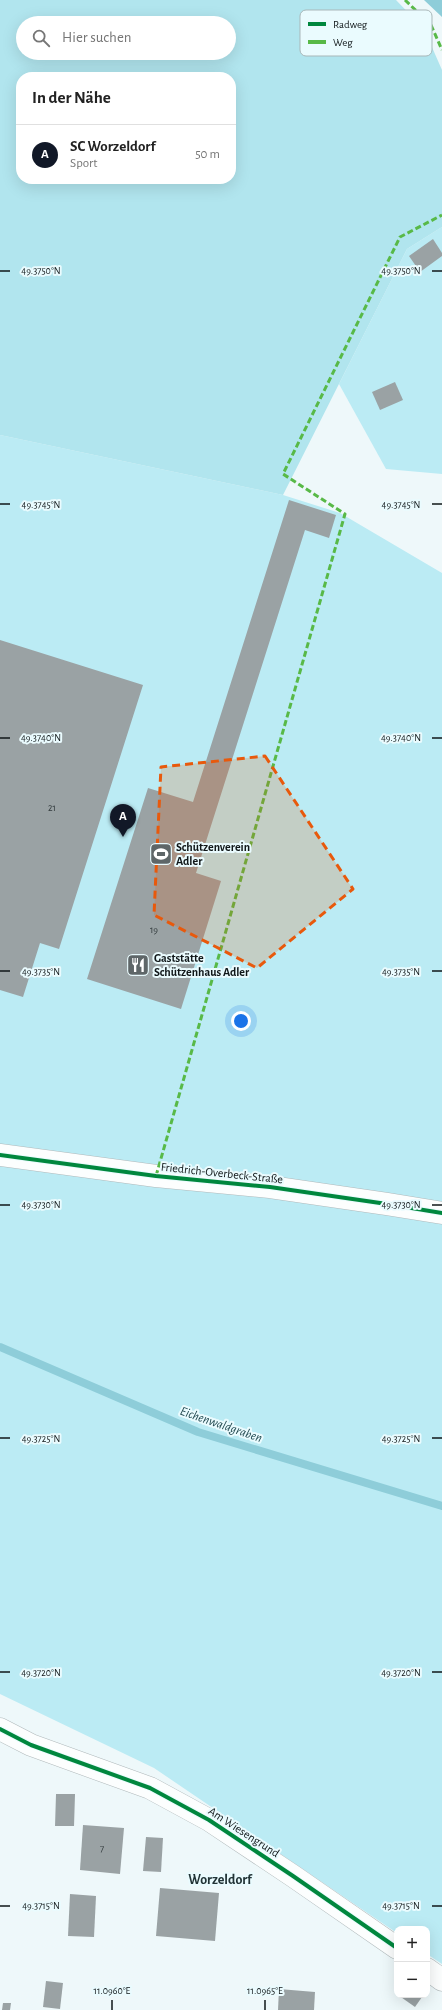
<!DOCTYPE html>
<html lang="de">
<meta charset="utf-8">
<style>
:root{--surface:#fff;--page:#f2f2f2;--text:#222;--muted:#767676;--line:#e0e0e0;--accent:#111827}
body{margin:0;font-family:"Alegreya Sans",sans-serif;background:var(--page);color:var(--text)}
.controls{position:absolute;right:12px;bottom:12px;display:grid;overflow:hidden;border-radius:8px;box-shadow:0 4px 16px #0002}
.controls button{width:36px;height:36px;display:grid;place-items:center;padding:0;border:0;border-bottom:1px solid var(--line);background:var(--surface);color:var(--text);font:20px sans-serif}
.you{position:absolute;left:241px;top:1021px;width:14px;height:14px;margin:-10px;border:3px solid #fff;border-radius:50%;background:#1a73e8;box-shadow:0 0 0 6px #1a73e833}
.badge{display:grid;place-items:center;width:26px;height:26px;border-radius:50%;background:var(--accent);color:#fff;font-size:13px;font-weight:700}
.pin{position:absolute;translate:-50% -33px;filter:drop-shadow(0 1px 2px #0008)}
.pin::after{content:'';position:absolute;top:21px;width:14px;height:12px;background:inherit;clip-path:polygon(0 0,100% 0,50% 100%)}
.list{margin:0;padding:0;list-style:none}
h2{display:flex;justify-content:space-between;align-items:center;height:52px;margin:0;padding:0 16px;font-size:17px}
h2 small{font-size:13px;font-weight:400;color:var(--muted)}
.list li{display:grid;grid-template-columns:26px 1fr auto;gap:12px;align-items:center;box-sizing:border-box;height:60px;padding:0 16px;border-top:1px solid var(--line)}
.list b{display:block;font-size:15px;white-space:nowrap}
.list p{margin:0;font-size:13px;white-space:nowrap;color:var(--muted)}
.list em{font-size:13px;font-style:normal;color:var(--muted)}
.icon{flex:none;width:22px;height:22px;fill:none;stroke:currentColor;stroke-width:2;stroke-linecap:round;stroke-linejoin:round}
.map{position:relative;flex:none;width:442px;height:2010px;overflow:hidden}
.search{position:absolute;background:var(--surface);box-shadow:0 4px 16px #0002;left:16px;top:16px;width:220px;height:44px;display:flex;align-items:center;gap:10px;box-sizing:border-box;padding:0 14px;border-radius:22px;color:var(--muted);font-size:15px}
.panel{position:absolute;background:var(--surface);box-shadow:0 4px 16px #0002;left:16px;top:72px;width:220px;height:112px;border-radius:16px}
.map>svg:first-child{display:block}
</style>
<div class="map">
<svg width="442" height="2010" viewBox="0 0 442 2010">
<rect width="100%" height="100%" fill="#eef8fa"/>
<g fill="#bbebf4">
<path d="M442 227V474L386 469 339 384 407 249Z"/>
<path d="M0 435 283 495 340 513 442 573V1964L427 1954V1929H397V1933L154 1768 0 1694Z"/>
</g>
<path fill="#b1e5ee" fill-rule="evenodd" d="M0 0H396L424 29 442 70V227L407 249 283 495 0 435ZM23 23H229V53H23ZM21 77H231V179H21Z"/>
<path fill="#8ecdd9" d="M424 0H442V18V17Z"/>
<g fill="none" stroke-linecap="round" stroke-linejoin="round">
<path stroke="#8ecdd9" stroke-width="8" d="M0 1347 198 1432 442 1506"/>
</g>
<g fill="#9aa2a4">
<path d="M433 239 442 253V256L420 272 409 256Z"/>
<path d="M395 382 403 400 380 410 372 392Z"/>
<path d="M289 500 336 515 329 538 305 530 196 873 221 881 181 1009 87 979 148 788 193 802Z"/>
<path d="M0 640 143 685 59 949 40 943 23 997 0 990Z"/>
<path d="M56 1794H75L74 1826H55Z"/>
<path d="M83 1825 124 1828 120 1874 80 1870Z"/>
<path d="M146 1837 163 1838 161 1872 143 1871Z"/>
<path d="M160 1888 219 1893 215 1941 156 1936Z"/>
<path d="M70 1894 96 1896 94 1937 68 1936Z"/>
<path d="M46 1981 63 1983 60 2009 43 2007Z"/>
<path d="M279 1989 315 1992 314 2010H278Z"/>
<path d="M398 1995H419L422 1997 415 2007Z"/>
<path d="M3 2003H11L10 2010H2Z"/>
</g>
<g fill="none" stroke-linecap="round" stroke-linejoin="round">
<g stroke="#b0b9bb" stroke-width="23">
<g id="minor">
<path d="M0 1155 156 1176 270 1187 387 1204 442 1213"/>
<path d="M0 1729 31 1745 150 1788 209 1820 293 1876 397 1948"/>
<path d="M427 1969 442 1980"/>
</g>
</g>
<use href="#minor" stroke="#fcfefe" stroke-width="22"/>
<g stroke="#58b947" stroke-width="3" stroke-dasharray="6 3" stroke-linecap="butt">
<path d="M405 0 431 25 442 50"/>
<path d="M156 1176 345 514 283 474 400 237 442 215"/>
</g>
<g stroke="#eafbfe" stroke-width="6">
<g id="cycleway">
<path d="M0 1155 156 1176 270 1187 387 1204 442 1213"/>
<path d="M0 1729 31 1745 150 1788 209 1820 293 1876 397 1948"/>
</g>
</g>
<use href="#cycleway" stroke="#00873e" stroke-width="4"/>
</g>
<path fill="#e8590c" fill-opacity="0.2" stroke="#e8590c" stroke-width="3" stroke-dasharray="8 5" stroke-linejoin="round" d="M265 756 353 889 257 968 154 915 161 767Z"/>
<path fill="none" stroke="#101719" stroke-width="1.5" d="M0 271H10M432 271H442M0 504H10M432 504H442M0 738H10M432 738H442M0 971H10M432 971H442M0 1205H10M432 1205H442M0 1438H10M432 1438H442M0 1672H10M432 1672H442M0 1906H10M432 1906H442M112 2000V2010M265 2000V2010"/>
<defs>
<g id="stadium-square" transform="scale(1.15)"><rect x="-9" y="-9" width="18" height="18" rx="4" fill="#5e6668" stroke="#eafbfe"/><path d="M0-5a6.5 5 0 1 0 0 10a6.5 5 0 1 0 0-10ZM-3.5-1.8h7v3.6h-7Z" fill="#fff"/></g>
<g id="restaurant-square" transform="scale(1.15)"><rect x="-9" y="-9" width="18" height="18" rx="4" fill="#5e6668" stroke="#eafbfe"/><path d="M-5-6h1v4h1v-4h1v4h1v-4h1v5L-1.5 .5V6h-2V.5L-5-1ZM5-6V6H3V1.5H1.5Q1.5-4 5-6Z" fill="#fff"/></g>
</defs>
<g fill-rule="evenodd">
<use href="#stadium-square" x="161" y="854"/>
<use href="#restaurant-square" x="138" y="965"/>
</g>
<g text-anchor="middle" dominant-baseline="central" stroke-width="4" stroke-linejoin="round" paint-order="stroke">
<g font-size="10" fill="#323a3c">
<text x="52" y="808">21</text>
<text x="154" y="930">19</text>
<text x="102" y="1849">7</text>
</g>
<g font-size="12" font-weight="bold" fill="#101719" stroke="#eafbfe" text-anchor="start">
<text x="176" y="847">Schützenverein<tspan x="176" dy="14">Adler</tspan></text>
<text x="154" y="958">Gaststätte<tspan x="154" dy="14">Schützenhaus Adler</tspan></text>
</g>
<g font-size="12" fill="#101719" stroke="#eafbfe">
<text transform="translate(222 1173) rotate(6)">Friedrich-Overbeck-Straße</text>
<text transform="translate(244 1832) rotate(33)">Am Wiesengrund</text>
</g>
<g font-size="13" font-style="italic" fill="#1f474e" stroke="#eafbfe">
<text transform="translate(221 1425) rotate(19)">Eichenwaldgraben</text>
</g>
<g font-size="14" font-weight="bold" fill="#223336" stroke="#eafbfe">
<text x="220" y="1880">Worzeldorf</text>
</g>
</g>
<rect x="300" y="10" width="132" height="46" rx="6" fill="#eafbfe" stroke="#a9b7b9" stroke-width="1"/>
<rect x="308" y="22" width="18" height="4" fill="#00873e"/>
<rect x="308" y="40" width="18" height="4" fill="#58b947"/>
<g font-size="11" fill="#101719">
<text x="333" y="28">Radweg</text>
<text x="333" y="46">Weg</text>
</g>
<g font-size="10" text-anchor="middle" fill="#101719" stroke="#eafbfe" stroke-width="4" stroke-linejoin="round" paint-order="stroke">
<text x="41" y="274">49.3750°N</text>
<text x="401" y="274">49.3750°N</text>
<text x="41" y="508">49.3745°N</text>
<text x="401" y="508">49.3745°N</text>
<text x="41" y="741">49.3740°N</text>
<text x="401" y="741">49.3740°N</text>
<text x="41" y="975">49.3735°N</text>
<text x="401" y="975">49.3735°N</text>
<text x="41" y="1208">49.3730°N</text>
<text x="401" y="1208">49.3730°N</text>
<text x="41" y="1442">49.3725°N</text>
<text x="401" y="1442">49.3725°N</text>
<text x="41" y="1676">49.3720°N</text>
<text x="401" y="1676">49.3720°N</text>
<text x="41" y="1909">49.3715°N</text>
<text x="401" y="1909">49.3715°N</text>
<text x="112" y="1994">11.0960°E</text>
<text x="265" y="1994">11.0965°E</text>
</g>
</svg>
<div class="controls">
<button>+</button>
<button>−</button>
</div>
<div class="you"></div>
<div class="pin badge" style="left:123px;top:837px">A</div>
<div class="search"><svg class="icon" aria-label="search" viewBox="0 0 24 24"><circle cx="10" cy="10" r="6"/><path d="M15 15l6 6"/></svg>Hier suchen</div>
<section class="panel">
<h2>In der Nähe<small></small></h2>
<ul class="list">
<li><span class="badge">A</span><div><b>SC Worzeldorf</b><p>Sport</p></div><em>50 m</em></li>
</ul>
</section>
</div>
